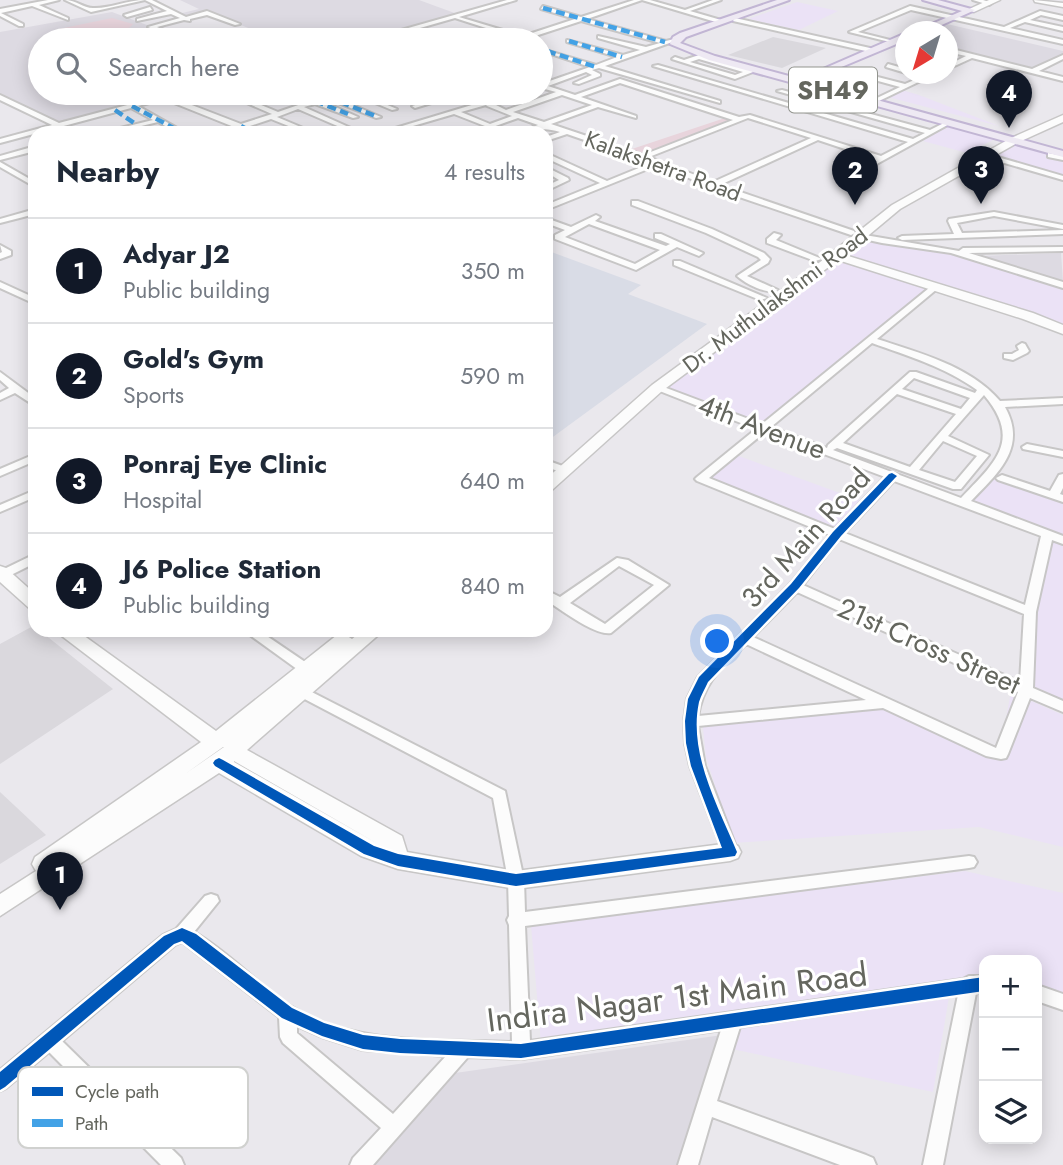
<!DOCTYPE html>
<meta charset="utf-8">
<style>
:root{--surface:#fff;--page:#f6f6f7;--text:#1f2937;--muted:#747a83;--line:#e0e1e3;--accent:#111827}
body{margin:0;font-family:Jost,sans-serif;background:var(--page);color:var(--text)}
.controls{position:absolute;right:21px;bottom:21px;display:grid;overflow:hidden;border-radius:14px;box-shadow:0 4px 18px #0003}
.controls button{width:63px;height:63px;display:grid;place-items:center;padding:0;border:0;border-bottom:2px solid var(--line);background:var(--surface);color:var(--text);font:35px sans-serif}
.compass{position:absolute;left:895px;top:21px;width:63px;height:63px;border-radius:50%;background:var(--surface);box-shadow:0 4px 18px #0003;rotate:218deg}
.you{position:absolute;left:718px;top:642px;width:24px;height:24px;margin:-18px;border:5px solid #fff;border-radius:50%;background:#1a73e8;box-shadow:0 0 0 10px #1a73e833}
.badge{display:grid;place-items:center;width:46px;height:46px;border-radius:50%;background:var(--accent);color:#fff;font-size:23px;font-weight:700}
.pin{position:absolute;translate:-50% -58px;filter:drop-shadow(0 2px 4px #0008)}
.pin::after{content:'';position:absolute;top:37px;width:24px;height:21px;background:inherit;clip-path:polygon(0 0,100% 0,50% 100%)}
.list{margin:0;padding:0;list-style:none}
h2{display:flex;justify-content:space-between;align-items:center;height:91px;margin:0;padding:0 28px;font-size:30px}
h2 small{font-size:23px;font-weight:400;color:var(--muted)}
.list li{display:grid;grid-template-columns:46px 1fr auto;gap:21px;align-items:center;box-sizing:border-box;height:105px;padding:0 28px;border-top:2px solid var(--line)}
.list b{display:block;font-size:26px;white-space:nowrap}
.list p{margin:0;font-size:23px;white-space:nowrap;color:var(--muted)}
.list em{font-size:23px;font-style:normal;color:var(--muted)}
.icon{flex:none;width:38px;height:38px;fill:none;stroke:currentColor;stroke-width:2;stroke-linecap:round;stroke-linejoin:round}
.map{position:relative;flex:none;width:1063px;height:1165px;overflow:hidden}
.search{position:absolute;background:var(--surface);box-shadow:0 4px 18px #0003;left:28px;top:28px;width:525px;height:77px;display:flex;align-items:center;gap:18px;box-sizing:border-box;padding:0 24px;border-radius:38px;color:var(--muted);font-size:26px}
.panel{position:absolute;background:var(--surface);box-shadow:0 4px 18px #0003;left:28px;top:126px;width:525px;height:511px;border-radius:21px}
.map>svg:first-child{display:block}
</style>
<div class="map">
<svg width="1063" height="1165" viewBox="0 0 1063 1165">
<rect width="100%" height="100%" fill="#eae8ed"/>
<g fill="#ebe2f6">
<path d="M797 2 838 11 799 30 748 19Z"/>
<path d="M902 90 919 95 999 126 888 97Z"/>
<path d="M950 125 993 136 995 139 967 153 923 141Z"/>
<path d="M1018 142 1063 155V178L993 156Z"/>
<path d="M862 236 952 251 1063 285V330L934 288 760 428 657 388Z"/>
<path d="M731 453 867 503 837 534 701 479Z"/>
<path d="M992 471 1063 499V540L963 503Z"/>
<path d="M1049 537 1063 543V705L1018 685Z"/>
<path d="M1011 692 1063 715V847L979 827 733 843 706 757 702 719 885 706 999 756Z"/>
<path d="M965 871 1063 893V1007L1037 997V960H984V981L953 979 541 1044 531 925Z"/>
<path d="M951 985 933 1092 732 1049 740 1022Z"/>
</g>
<g fill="#dad8dd">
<path d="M773 37 826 48 782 68 728 55Z"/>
<path d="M33 626 35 630H39L113 689 0 764V644Z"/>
<path d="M0 792 46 835 0 864Z"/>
</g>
<g fill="#dddae2">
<path d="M180 0H419L460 15 364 40H281L208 13 187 18 178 14 199 9Z"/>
<path d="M112 12 187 40H40V93H168L58 122 0 95V32Z"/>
<path d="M947 24 1063 51V54L1031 70 948 48V32H928Z"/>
<path d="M1061 253 1063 282 979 256Z"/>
<path d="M722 1035 679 1165H374L455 1073Z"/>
</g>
<path fill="#d9dce6" d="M546 250 641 285 628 294 707 324 546 442Z"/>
<g fill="#e8d4dc">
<path d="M112 18 133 24C122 38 72 46 57 35L59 29Z"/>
<path d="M728 117 734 118 641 155 629 150Z"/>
</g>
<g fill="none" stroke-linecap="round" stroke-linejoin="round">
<g stroke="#c7c6c6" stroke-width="4">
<g id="street">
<path d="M48 0H59L39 5 68 18V20L32 6 1 13 23 24V26H19L0 16V9Z"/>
<path d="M65 0C76 0 83 8 93 8 109 9 127 0 145 0L91 12Z"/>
<path d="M145 0H152L186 17 207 11 240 24 235 25 207 15 190 19V21L184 20 157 27 184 39 179 40 148 27 180 18 171 14 137 21V19L167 11Z"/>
<path d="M507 0H516L459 17 523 36 575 19 541 9 543 6 581 17 634 0H650L685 10 713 0H721L690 11 721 20 719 23 642 0 587 19 666 41 678 38V40L605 66 720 101V103L599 68 592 70 600 74V76L579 84 574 83 592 75 586 72 548 86 575 95 620 79 739 117 750 115 881 156 908 142 653 66 658 65 913 139 925 133 777 91 782 90 930 130 948 121 953 122 853 177 846 175 875 159 818 140 720 185 854 231 855 233 851 235 710 187 658 165 546 210V205L600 183 546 158V153L607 181 651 163 567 134 546 141V137L560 132C538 125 538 133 518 133L538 125 518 118 490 128 454 114 389 133H379L485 101 479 93H485L491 99 512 93H521L492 103 506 110 556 92 541 88V84L590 67 545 52V50L596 65 617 57 567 42V40L623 55 640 50 598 38V36L646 47 660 43 581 21 526 39 513 40 517 38 455 18 413 30 425 40H419L408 31 375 40H366ZM620 83 733 120 643 155 551 124 598 107 636 118V116L581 97ZM562 95 592 105 544 122 513 112ZM486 105 487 106 512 116 490 124 461 112ZM748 118 811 138 713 182 649 157Z"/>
<path d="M973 0H983L992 3 989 5Z"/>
<path d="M910 6 1004 27 1040 11 1063 16V20L1041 15 1030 20 1063 27V31L1025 22 1010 28 1063 40V44L911 10 858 32 894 41V43L849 32Z"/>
<path d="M150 7 152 10 127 17 124 15Z"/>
<path d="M735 18 870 48 873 50 870 52 733 21Z"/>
<path d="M948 48 1032 69 1063 55V59L1039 71 1063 77V81L972 58 948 69V65L966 56 948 52Z"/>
<path d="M699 55 752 71 753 72 735 79 672 59 675 57 684 60ZM699 59 743 72 735 75 690 62Z"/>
<path d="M888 64 906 69V73L886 67Z"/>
<path d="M862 73 905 84 928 74H935L879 101 877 100V98L900 87 860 76Z"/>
<path d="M173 93H183L171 97 241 124 272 114 224 93H232L278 112 307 102 286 93C296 93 305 100 314 99 324 98 333 93 343 93L334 97 381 117 376 118 328 99 322 101 358 117 353 118 315 104 304 107 353 129V131H349L298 109 277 117 315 133H306L271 119 247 127 257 133H248L240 129 229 133H219L234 127 164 99 138 106 186 133H178L158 122 112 133H100L153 120 131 108 0 143V139L52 125 0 100V95L59 123Z"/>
<path d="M351 93H359L397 109 392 110Z"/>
<path d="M455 93H464L415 108 412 106Z"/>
<path d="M32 147H35V151L0 160V156Z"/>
<path d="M984 153 1063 176V180L984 157Z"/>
<path d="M1048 153 1063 156V160L1048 157Z"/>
<path d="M0 162 35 182V187L0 167Z"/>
<path d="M546 167 568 178 569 180 546 191V186L559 180 546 172Z"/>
<path d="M632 201H638L712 229 764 253 770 259 768 263 747 276 778 290C767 295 746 284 737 276L761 260 758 257 706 233 632 205Z"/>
<path d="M32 210H35V214L0 223V219Z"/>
<path d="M994 212 1063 225V229L994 216 957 223 962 233 1063 230V234L902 240 898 238 902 236 954 234 948 221 949 219Z"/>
<path d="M596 215 600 217 595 221 666 246 670 244 655 238V234H661L703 253 699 256 677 247 636 270 555 239V235L565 230 546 223V218L571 227ZM589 224 660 250 635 264 565 237Z"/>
<path d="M774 233 781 235 776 240 822 259 815 261 767 243V239Z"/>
<path d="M859 234 959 251 963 248 1063 247V251L969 253 1063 282V288L951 253 882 243 859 238Z"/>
<path d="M0 245 11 251V255L0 259V253L2 252Z"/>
<path d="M674 261H680L767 298 760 300 674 265Z"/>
<path d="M0 282 35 298V304L0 288Z"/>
<path d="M934 284 937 285V289L877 339C920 353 970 366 1000 401L1063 398V404L1005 407C1028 448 997 474 971 501L1063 536V544L1052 540 1036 612 1033 688 1063 701V712L1030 698 1008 754 1006 758 1001 759 986 756 883 708 698 726 705 766 738 852 735 857 730 858 725 857 690 766 685 743 684 721 687 699 698 677 791 583 830 535 697 481 695 479 697 477 756 429 652 388 657 385 661 386 762 424ZM872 343C908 356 945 367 977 390L975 393 916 372H910L828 445 827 448 771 427ZM914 378 970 398 961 409 902 389ZM897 394 956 414 910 467 843 443ZM984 395C1023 441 994 463 961 498L833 450 837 448 953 489H961L989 455 948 436ZM765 432 885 477 835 529 709 478ZM943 441 977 456 955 482 919 470ZM894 481 1041 536 1025 605 845 533ZM839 539 1024 614 1020 682 803 585ZM797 592 1018 692 996 748 753 637ZM746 644 866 700 698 716C704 680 722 668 746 644Z"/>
<path d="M1022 343 1025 344 1029 351 1027 353 1013 360 1004 358V354H1012L1019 350 1017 346Z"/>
<path d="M0 372 35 398V406L15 393 0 400V393L9 388 0 380Z"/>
<path d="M1027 444 1063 451V457L1023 449 1022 447Z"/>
<path d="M35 454V461L0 476V469Z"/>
<path d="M546 460 568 468 569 470 564 473 546 467Z"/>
<path d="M1063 474V488L1060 494 1063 495V502L998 480 996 478 1002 475 1050 491 1059 475Z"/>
<path d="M35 490V497L0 512V505Z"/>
<path d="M35 554V563L7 577H0V571Z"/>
<path d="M617 558 628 560 669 585 611 633C595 636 560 609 546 600V590L560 597ZM619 566 654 585 605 624 570 603Z"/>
<path d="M243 630H258L311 666 313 669 311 672H301Z"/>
<path d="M300 686 505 791 524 880 525 912 969 856 974 857 977 862 974 867 969 868 525 926 530 1041 963 979 969 976H984V992L976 993 943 1165H923L958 995 740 1027 717 1101 866 1155 873 1158 876 1165H840L712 1117 698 1165H678L721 1030 521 1059 468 1057 373 1165H350L353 1158 381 1128 283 1043 280 1037 279 1017 182 942 175 945 62 1041 181 1158 184 1165H161L49 1052 6 1088 0 1091V1070L163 935 176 929 205 896 211 894 217 896 219 901 194 932C229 952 258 985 292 1007 354 1046 442 1039 512 1042L509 925 507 920 509 916 508 880 493 798 295 694 293 691 295 688ZM297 1026 322 1037 363 1050 446 1056 393 1114 297 1033Z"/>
<path d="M1037 985 1063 994V1010L1037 1001Z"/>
</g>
</g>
<g stroke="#c7c6c6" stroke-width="3">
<g id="secondary">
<path d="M989 0H1000L974 12 967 10Z"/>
<path d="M1034 0 1063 3V7L1035 2Z"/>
<path d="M1063 115V122L1019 142 900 209 845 255 1033 313 1063 325V334L1023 319 838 260 662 391 552 490 546 492V479L652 385 827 257 824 254 826 251H834L892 205 1011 138Z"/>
<path d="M0 566 6 568 35 594V610L29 608 0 582Z"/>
<path d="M54 630H76L216 731 337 635 344 634 352 639 363 630H384L247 750 402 836 407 852 516 871 730 843 738 846 741 852 738 858 730 861 516 889 398 869 361 856 219 773 0 916V894L36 871 32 864 35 857 201 742ZM224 747 185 774 223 747ZM234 761 380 845 234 762Z"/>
</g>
</g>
<g stroke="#c2b6d4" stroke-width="4">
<g id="primary">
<path d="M777 0H789L686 37 680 43 715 56 800 79 906 33V40L808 81 1063 151V157L709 60 670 44 673 37 680 33Z"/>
<path d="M923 0H938L975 10 926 32H913L962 11Z"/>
</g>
</g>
<use href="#street" fill="#fcfcfc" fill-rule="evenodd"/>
<use href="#secondary" fill="#fcfcfc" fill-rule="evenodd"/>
<use href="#primary" fill="#eee9f3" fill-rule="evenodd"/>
<g stroke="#43a2e6" stroke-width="4.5" stroke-dasharray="9 4.5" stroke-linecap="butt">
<path d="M543 8 665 42"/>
<path d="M569 41 622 57"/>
<path d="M547 51 596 67"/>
<path d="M328 97 378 117"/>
<path d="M315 101 348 114"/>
<path d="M132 106 183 133"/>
<path d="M115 110 137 125"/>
<path d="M241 126 254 133"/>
<path d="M113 131 117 133"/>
</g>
<g stroke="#43a2e6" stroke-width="5" stroke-dasharray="11 5" stroke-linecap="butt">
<path d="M113 131 117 133"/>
<path d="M179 131 183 133"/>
<path d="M250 131 254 133"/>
</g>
<g stroke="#fff" stroke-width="5">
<g id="cycleway">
<path d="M892 473 897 476 895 478 841 536 799 588 708 682C705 689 701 695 699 702 688 753 718 806 737 852L735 856 516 886 398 866 364 854 215 766 213 763 215 760 219 758 223 760 374 846 398 854 516 874 722 848 691 766 686 743 685 721 688 699 699 677 791 584 833 532 889 474Z"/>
<path d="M182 928 196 934 292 1008 324 1023 363 1035 400 1039 521 1044 984 977V991L521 1058 400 1053 363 1049 322 1036 282 1018 182 941 174 944 5 1087 0 1090V1072L164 936Z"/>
</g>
</g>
<use href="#cycleway" fill="#0057b8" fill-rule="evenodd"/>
</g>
<g text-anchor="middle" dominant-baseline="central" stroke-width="6" stroke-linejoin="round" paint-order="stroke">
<g font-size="23" fill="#64665e" stroke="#fff">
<text transform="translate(663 166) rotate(20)">Kalakshetra Road</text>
<text transform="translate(775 300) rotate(-37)">Dr. Muthulakshmi Road</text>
</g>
<rect fill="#fff" stroke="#92948e" stroke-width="2" x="789" y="67.5" width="88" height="45" rx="5"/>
<g font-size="26" font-weight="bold" fill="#64665e">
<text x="833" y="90">SH49</text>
</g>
<g font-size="28" fill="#64665e" stroke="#fff">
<text transform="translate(762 427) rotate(21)">4th Avenue</text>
<text transform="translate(806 538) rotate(-48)">3rd Main Road</text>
<text transform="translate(929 646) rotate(24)">21st Cross Street</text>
</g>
<g font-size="33" fill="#64665e" stroke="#fff">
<text transform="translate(677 997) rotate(-7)">Indira Nagar 1st Main Road</text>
</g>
</g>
<rect x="18" y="1067" width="230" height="81" rx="10" fill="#fff" stroke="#d0d1cf" stroke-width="2"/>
<rect x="32" y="1087" width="31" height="9" fill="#0057b8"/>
<rect x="32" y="1119" width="31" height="8" fill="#43a2e6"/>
<g font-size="19" fill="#64665e">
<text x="75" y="1098">Cycle path</text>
<text x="75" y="1130">Path</text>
</g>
</svg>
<div class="controls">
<button>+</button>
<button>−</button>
<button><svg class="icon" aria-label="layers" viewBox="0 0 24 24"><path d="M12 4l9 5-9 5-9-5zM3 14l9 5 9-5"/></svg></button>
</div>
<svg class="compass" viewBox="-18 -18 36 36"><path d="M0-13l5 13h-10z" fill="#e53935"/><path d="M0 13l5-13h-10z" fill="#747a83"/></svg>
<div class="you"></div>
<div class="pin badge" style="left:60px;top:910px">1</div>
<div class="pin badge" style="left:855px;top:205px">2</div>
<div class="pin badge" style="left:981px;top:204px">3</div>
<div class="pin badge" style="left:1009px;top:128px">4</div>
<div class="search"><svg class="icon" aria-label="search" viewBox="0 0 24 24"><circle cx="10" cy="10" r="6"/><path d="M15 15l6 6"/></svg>Search here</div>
<section class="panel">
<h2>Nearby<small>4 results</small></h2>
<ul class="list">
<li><span class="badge">1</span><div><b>Adyar J2</b><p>Public building</p></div><em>350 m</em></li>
<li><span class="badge">2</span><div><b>Gold's Gym</b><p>Sports</p></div><em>590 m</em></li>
<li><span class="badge">3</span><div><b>Ponraj Eye Clinic</b><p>Hospital</p></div><em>640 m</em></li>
<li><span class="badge">4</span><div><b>J6 Police Station</b><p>Public building</p></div><em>840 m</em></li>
</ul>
</section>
</div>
